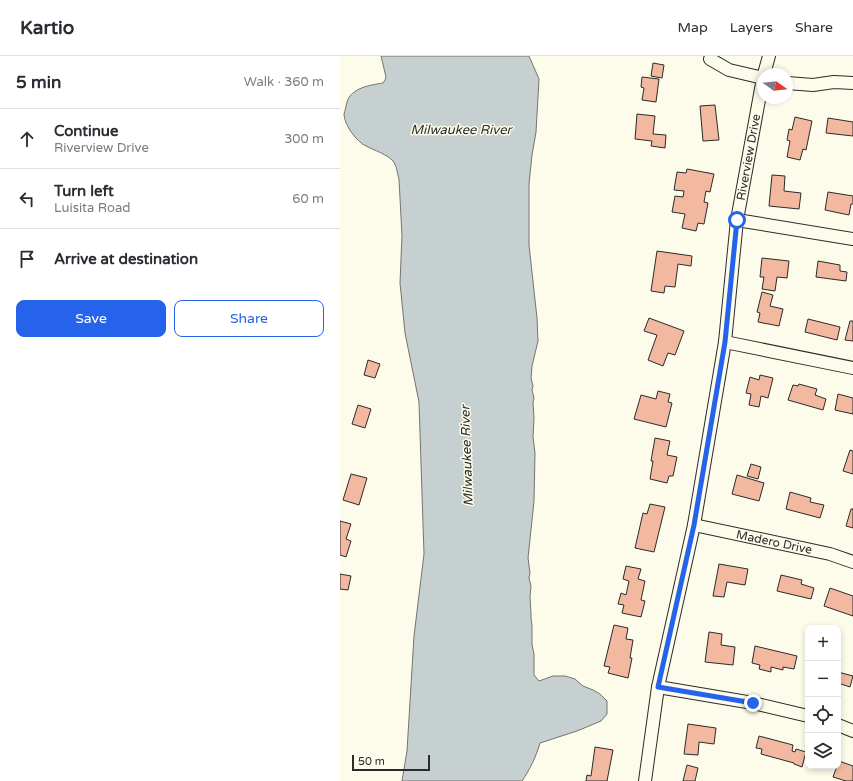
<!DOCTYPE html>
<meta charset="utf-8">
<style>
:root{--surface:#fff;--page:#f2f2f3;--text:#2b2b33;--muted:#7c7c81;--line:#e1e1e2;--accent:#2563eb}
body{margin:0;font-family:"Varela Round",sans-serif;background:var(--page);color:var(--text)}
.controls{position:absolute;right:12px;bottom:12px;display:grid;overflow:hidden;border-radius:8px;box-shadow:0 2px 6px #0003}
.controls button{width:36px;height:36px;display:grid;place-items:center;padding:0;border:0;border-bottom:1px solid var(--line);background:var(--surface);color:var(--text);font:20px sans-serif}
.compass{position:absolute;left:417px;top:12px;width:36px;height:36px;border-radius:50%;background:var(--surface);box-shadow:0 2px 6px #0003;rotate:105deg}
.scale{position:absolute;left:12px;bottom:10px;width:78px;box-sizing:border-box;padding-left:4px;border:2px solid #2b2b2b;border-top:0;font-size:11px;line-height:14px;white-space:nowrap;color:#2b2b2b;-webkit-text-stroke:3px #fdfbea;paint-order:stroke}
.stop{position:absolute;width:12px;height:12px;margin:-9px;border:3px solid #2563eb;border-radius:50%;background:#fff}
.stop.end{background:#2563eb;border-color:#fff;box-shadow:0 1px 4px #0008}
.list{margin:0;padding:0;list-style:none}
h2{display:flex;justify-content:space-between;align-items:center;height:52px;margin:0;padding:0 16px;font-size:17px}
h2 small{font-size:13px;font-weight:400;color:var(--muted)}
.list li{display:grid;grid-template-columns:26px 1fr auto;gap:12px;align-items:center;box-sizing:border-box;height:60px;padding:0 16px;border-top:1px solid var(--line)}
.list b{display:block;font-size:15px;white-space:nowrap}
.list p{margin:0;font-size:13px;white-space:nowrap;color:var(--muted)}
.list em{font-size:13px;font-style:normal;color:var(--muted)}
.actions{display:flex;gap:8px;padding:12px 16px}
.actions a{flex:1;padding:9px 0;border:1px solid var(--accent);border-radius:8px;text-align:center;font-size:14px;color:var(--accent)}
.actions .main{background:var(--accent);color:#fff}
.icon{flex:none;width:22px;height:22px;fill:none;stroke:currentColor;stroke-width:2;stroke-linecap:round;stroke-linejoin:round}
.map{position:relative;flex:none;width:513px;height:725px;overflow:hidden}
header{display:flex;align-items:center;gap:24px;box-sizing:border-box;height:56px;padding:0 20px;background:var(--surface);border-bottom:1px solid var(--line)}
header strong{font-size:19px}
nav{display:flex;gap:22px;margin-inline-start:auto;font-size:14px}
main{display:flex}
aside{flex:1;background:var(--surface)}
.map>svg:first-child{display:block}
</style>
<header>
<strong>Kartio</strong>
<nav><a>Map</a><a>Layers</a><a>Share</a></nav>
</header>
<main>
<aside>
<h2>5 min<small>Walk · 360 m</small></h2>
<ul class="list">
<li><svg class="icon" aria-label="ahead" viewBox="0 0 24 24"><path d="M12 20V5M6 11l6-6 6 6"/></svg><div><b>Continue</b><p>Riverview Drive</p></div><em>300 m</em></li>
<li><svg class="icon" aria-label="left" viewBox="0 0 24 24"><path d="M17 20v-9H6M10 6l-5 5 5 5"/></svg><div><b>Turn left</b><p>Luisita Road</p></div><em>60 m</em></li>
<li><svg class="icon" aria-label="arrive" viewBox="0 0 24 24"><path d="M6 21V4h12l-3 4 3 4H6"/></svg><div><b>Arrive at destination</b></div></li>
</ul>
<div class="actions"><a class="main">Save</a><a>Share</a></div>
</aside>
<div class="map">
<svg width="513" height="725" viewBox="0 0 513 725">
<rect width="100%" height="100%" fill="#fdfbea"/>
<path fill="#c7d0d0" stroke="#74746e" d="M41 0H189L199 23 196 76 192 99 189 128V189L197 262 198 285 192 310 191 322 193 330 192 334 194 342 193 346 194 362 193 381 195 397 194 445 188 502 190 517 189 522 191 530 190 541 191 558V562L192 570V589L194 598V619L199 625 213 620H225L235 623 243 630 253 634 260 638 267 645V658L261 665 237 675 200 687C196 701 190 713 182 725H62L67 695 74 580 84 498 79 346 65 277 60 227 62 180 59 123C57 117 57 110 53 105 48 99 34 94 26 90 17 86 4 69 4 58 5 55 6 50 7 46 11 32 30 29 43 27L45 24 46 21Z"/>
<g fill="#f2b8a0" stroke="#2b2b2b">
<path d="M313 7 324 9 322 22 311 20Z"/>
<path d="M302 21 319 23 316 46 302 44 304 32 301 31Z"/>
<path d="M375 49 379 84 363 85 360 50Z"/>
<path d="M297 58 315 60 313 78 326 79 325 92 311 90 312 85 295 83Z"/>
<path d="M455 61 472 65 466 94 463 93 460 104 447 101 450 85 447 84 449 73 452 74Z"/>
<path d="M488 62 513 66V80L486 77Z"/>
<path d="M347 113 374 118 370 136 366 135 364 146 368 147 364 168 358 167 356 175 342 172 345 158 332 156 335 140 343 141 344 135 334 134 337 116 346 117Z"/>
<path d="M432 119 445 120 444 135 461 137 459 153 429 150Z"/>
<path d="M488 136 513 140V148H511L509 159 485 154Z"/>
<path d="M317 195 352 200 351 210 338 208 335 231 325 230 324 237 311 235Z"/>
<path d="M422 202 449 205 447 222 437 221 435 235 422 233 424 221H420Z"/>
<path d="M478 205 500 209V215L507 216 506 225 476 221Z"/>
<path d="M422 236 433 239 430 250 443 253 439 270 418 266 420 257 417 256Z"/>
<path d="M309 262 344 275 335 299 328 297 323 310 308 304 317 279 304 275Z"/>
<path d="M468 263 500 271 497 284 465 276Z"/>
<path d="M510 265H513V285L505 284Z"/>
<path d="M28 304 40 308 35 322 24 319Z"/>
<path d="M420 319 433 322 428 342 421 340 419 351 409 349 411 338 406 337 410 321 419 324Z"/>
<path d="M459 328 477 333 475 339 486 343 483 354 448 344 453 329 458 330Z"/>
<path d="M318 335 330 338 328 346 332 347 326 371 294 363 301 339 316 343Z"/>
<path d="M498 338 513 342V358L495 354Z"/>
<path d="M18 349 31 353 25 372 12 368Z"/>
<path d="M315 382 330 385 327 399 337 401 333 420H329L327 427 310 423 313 405H311Z"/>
<path d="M510 394 513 395V418L503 415Z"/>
<path d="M411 408 421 411 418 423 407 420Z"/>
<path d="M11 418 27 422 19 449 3 444Z"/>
<path d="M397 419 424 427 419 445 392 438Z"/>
<path d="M450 436 471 442 470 446 484 449 480 462 446 453Z"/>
<path d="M310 448 325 451 314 496 295 492 303 457 307 458Z"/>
<path d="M511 453H513V472L506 470Z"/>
<path d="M0 465 11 468 6 483 11 485 6 501 0 499Z"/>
<path d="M379 508 408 513 405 529 387 526 384 541 373 540Z"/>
<path d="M286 510 301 513 298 523 305 525 301 544 305 545 301 561 282 557 284 549 278 548 281 537 286 539 289 525 283 523Z"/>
<path d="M0 518 11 520 8 534 0 533Z"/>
<path d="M441 519 462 524 461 528 474 532 471 543 437 535Z"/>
<path d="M490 532 513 540V560L484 550Z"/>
<path d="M274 569 288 572 286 583 293 584 290 602H292L288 622 268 617 270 611 264 610Z"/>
<path d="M369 576 382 578 381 589 395 591 393 609 365 606Z"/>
<path d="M415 590 457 600 454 613 443 611V614L431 611V616L419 613 420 609 412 607Z"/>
<path d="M498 616 513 620 510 631 498 627Z"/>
<path d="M348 668 376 672 374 688 359 686 358 699 344 698Z"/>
<path d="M419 680 453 689 452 695 455 696 456 693 466 696 462 711 454 708V707L421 698 422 693 416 692Z"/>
<path d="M255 691 273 694 267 725H246L247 719 251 720Z"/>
<path d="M499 705 513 710V725H506L493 721 497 710H498Z"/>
<path d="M347 709 358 712 355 725H343Z"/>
</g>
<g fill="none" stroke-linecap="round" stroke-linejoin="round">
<g stroke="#2b2b2b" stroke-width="14">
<g id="minor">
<path d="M370 3 389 14 423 22"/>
<path d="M424 18 429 0"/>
<path d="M447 27 473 29 494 26 513 27"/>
<path d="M397 164 513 183"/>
<path d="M385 286 513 312"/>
<path id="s1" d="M354 469 490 498 513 506"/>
<path d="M318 631 413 647 468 660"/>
<path d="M498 669 513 675"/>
<path id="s2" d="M305 725 318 631 354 469 385 286 397 164 423 22"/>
</g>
</g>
<use href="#minor" stroke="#fdfbea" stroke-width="12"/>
</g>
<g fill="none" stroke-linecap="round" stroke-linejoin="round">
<path stroke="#2563eb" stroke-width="5" d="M397 164 385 286 354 469 318 631 413 647"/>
</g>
<g text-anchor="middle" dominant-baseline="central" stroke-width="3" stroke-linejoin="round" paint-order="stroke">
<g font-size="12" fill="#2b2b2b" stroke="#fdfbea">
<text stroke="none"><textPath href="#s2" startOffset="633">Riverview Drive</textPath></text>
<text stroke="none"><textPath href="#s1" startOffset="82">Madero Drive</textPath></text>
</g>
<g font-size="13" font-style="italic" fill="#2b2b2b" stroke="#fdfbea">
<text x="121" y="74">Milwaukee River</text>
<text transform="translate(127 400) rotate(-92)">Milwaukee River</text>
</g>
</g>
</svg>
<div class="controls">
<button>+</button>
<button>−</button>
<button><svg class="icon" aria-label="locate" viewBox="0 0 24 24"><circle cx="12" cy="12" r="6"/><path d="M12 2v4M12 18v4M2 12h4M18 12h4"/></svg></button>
<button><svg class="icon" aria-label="layers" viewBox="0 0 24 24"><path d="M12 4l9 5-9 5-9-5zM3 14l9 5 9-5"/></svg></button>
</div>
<svg class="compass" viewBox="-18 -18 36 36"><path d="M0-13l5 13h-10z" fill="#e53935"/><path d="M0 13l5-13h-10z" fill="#7c7c81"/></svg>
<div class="scale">50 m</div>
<div class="stop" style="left:397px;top:164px"></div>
<div class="stop end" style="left:413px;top:647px"></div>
</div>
</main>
